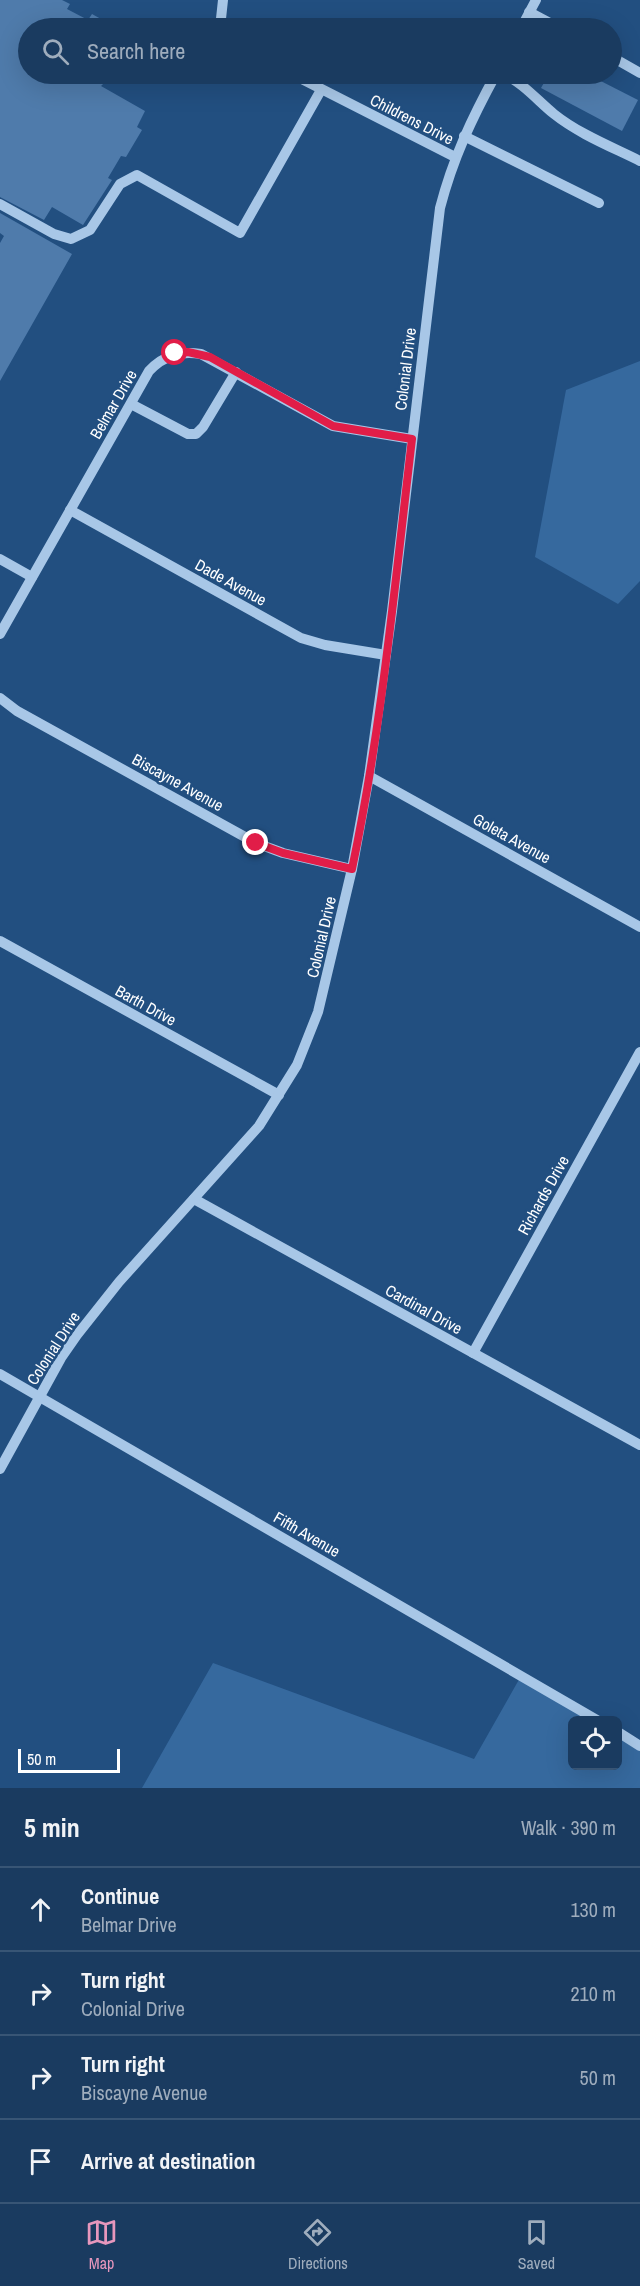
<!DOCTYPE html>
<meta charset="utf-8">
<style>
:root{--surface:#1a3b60;--page:#274669;--text:#f1f3f6;--muted:#9fadbd;--line:#385575;--accent:#e797bd}
body{margin:0;font-family:"Archivo Narrow",sans-serif;background:var(--page);color:var(--text)}
.controls{position:absolute;right:18px;bottom:18px;display:grid;overflow:hidden;border-radius:9px;box-shadow:0 6px 24px #0002}
.controls button{width:54px;height:54px;display:grid;place-items:center;padding:0;border:0;border-bottom:2px solid var(--line);background:var(--surface);color:var(--text);font:30px sans-serif}
.scale{position:absolute;left:18px;bottom:15px;width:102px;box-sizing:border-box;padding-left:6px;border:3px solid #fff;border-top:0;font-size:16px;line-height:21px;white-space:nowrap;color:#fff;-webkit-text-stroke:4px #224f80;paint-order:stroke}
.stop{position:absolute;width:18px;height:18px;margin:-14px;border:4px solid #e11d48;border-radius:50%;background:#fff}
.stop.end{background:#e11d48;border-color:#fff;box-shadow:0 2px 6px #0008}
.list{margin:0;padding:0;list-style:none}
h2{display:flex;justify-content:space-between;align-items:center;height:78px;margin:0;padding:0 24px;font-size:26px}
h2 small{font-size:20px;font-weight:400;color:var(--muted)}
.list li{display:grid;grid-template-columns:39px 1fr auto;gap:18px;align-items:center;box-sizing:border-box;height:84px;padding:0 24px;border-top:2px solid var(--line)}
.list b{display:block;font-size:22px;white-space:nowrap}
.list p{margin:0;font-size:20px;white-space:nowrap;color:var(--muted)}
.list em{font-size:20px;font-style:normal;color:var(--muted)}
.icon{flex:none;width:33px;height:33px;fill:none;stroke:currentColor;stroke-width:2;stroke-linecap:round;stroke-linejoin:round}
.map{position:relative;flex:none;width:640px;height:1788px;overflow:hidden}
.search{position:absolute;background:var(--surface);box-shadow:0 6px 24px #0002;left:18px;right:18px;top:18px;height:66px;display:flex;align-items:center;gap:15px;box-sizing:border-box;padding:0 21px;border-radius:33px;color:var(--muted);font-size:22px}
.sheet{height:414px;background:var(--surface)}
nav{display:flex;justify-content:space-around;align-items:center;box-sizing:border-box;height:84px;border-top:2px solid var(--line);background:var(--surface);font-size:16px;color:var(--muted)}
nav a{display:grid;justify-items:center;gap:3px}
nav .on{color:var(--accent)}
.map>svg:first-child{display:block}
</style>
<div class="map">
<svg width="640" height="1788" viewBox="0 0 640 1788">
<rect width="100%" height="100%" fill="#224f80"/>
<g fill="#36699e">
<path d="M640 361V581L618 604 535 557 566 390Z"/>
<path d="M213 1663 474 1759 521 1676 597 1720H572V1766H618V1732L640 1746V1788H142Z"/>
</g>
<g fill="#4f7bab">
<path d="M0 0H62L70 4 67 9 88 20 92 14 117 28H28V74H67L82 82 90 74H113L101 86 145 111 137 127 142 130 126 157 121 156 108 178 112 180 83 225 52 207 44 220 0 197Z"/>
<path d="M549 74H587L638 100 622 131 541 88Z"/>
<path d="M0 213 72 254 0 381V243L4 236 0 233Z"/>
</g>
<g fill="none" stroke-linecap="round" stroke-linejoin="round">
<g stroke="#a8c7e7" stroke-width="10">
<path d="M529 12 559 28"/>
<path d="M220 28 223 0"/>
<path d="M521 28 536 0"/>
<path d="M612 57 640 73"/>
<path d="M292 74 455 157"/>
<path d="M504 74C524 84 537 100 554 114 579 134 612 147 640 161"/>
<path d="M464 136 599 203"/>
<path d="M0 204 54 234 71 239 90 230 120 184 137 175 240 233 321 90"/>
<path d="M131 404 188 434H196L203 427 236 372"/>
<path d="M70 510 301 638 325 645 386 655"/>
<path d="M0 559 32 577"/>
<path d="M0 634 149 371C164 355 180 351 201 354L333 426 412 439"/>
<path d="M0 698 17 711 256 843 283 853 352 869"/>
<path d="M369 776 640 927"/>
<path d="M0 941 279 1095"/>
<path d="M194 1199 640 1445"/>
<path d="M473 1353 640 1052"/>
<path d="M0 1374 597 1720"/>
<path d="M0 1469 61 1358 77 1335 119 1282 259 1126 297 1065 318 1012 352 869 369 776 392 611 440 208C453 158 472 118 496 74"/>
<path d="M618 1732 640 1746"/>
</g>
</g>
<g fill="none" stroke-linecap="round" stroke-linejoin="round">
<path stroke="#e11d48" stroke-width="8" d="M175 353 188 352 210 357 333 426 412 439C395 582 382 727 352 869L283 853 256 843"/>
</g>
<g text-anchor="middle" dominant-baseline="central" stroke-width="5" stroke-linejoin="round" paint-order="stroke">
<g font-size="16" fill="#fff" stroke="#224f80">
<text transform="translate(412 119) rotate(27)">Childrens Drive</text>
<text transform="translate(405 369) rotate(-83)">Colonial Drive</text>
<text transform="translate(113 404) rotate(-60)">Belmar Drive</text>
<text transform="translate(231 582) rotate(29)">Dade Avenue</text>
<text transform="translate(178 782) rotate(29)">Biscayne Avenue</text>
<text transform="translate(512 838) rotate(29)">Goleta Avenue</text>
<text transform="translate(321 937) rotate(-77)">Colonial Drive</text>
<text transform="translate(146 1005) rotate(29)">Barth Drive</text>
<text transform="translate(543 1195) rotate(-61)">Richards Drive</text>
<text transform="translate(424 1309) rotate(29)">Cardinal Drive</text>
<text transform="translate(53 1348) rotate(-57)">Colonial Drive</text>
<text transform="translate(307 1534) rotate(30)">Fifth Avenue</text>
</g>
</g>
</svg>
<div class="controls">
<button><svg class="icon" aria-label="locate" viewBox="0 0 24 24"><circle cx="12" cy="12" r="6"/><path d="M12 2v4M12 18v4M2 12h4M18 12h4"/></svg></button>
</div>
<div class="scale">50 m</div>
<div class="stop" style="left:175px;top:353px"></div>
<div class="stop end" style="left:256px;top:843px"></div>
<div class="search"><svg class="icon" aria-label="search" viewBox="0 0 24 24"><circle cx="10" cy="10" r="6"/><path d="M15 15l6 6"/></svg>Search here</div>
</div>
<section class="sheet">
<h2>5 min<small>Walk · 390 m</small></h2>
<ul class="list">
<li><svg class="icon" aria-label="ahead" viewBox="0 0 24 24"><path d="M12 20V5M6 11l6-6 6 6"/></svg><div><b>Continue</b><p>Belmar Drive</p></div><em>130 m</em></li>
<li><svg class="icon" aria-label="right" viewBox="0 0 24 24"><path d="M7 20v-9h11M14 6l5 5-5 5"/></svg><div><b>Turn right</b><p>Colonial Drive</p></div><em>210 m</em></li>
<li><svg class="icon" aria-label="right" viewBox="0 0 24 24"><path d="M7 20v-9h11M14 6l5 5-5 5"/></svg><div><b>Turn right</b><p>Biscayne Avenue</p></div><em>50 m</em></li>
<li><svg class="icon" aria-label="arrive" viewBox="0 0 24 24"><path d="M6 21V4h12l-3 4 3 4H6"/></svg><div><b>Arrive at destination</b></div></li>
</ul>
</section>
<nav>
<a class="on"><svg class="icon" aria-label="map" viewBox="0 0 24 24"><path d="M3 6l6-2 6 2 6-2v14l-6 2-6-2-6 2zM9 4v14M15 6v14"/></svg>Map</a>
<a><svg class="icon" aria-label="directions" viewBox="0 0 24 24"><path d="M12 3l9 9-9 9-9-9zM9 14v-3h6M13 9l2 2-2 2"/></svg>Directions</a>
<a><svg class="icon" aria-label="saved" viewBox="0 0 24 24"><path d="M7 4h10v16l-5-4-5 4z"/></svg>Saved</a>
</nav>
